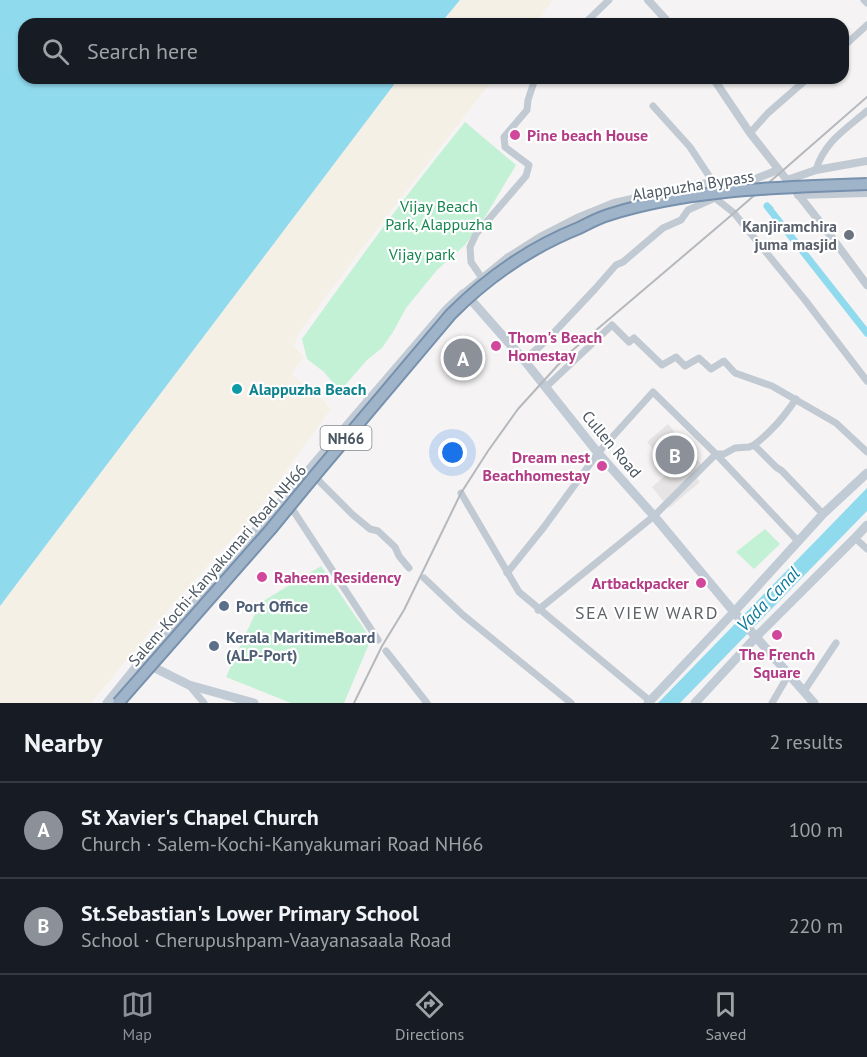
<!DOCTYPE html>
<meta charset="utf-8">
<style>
:root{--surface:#171b24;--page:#20242c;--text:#f1f3f6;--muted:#9ea1a6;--line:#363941;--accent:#8c9099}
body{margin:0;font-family:"PT Sans",sans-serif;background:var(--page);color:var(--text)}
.you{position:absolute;left:453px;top:453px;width:21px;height:21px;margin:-15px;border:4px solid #fff;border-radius:50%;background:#1a73e8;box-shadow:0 0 0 9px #1a73e833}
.badge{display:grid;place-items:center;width:39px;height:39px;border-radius:50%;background:var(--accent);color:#fff;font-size:20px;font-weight:700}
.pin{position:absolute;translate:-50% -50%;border:3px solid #fff;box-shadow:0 2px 6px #0006}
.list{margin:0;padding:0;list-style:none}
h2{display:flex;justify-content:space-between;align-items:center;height:78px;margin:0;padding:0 24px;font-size:26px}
h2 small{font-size:20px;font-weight:400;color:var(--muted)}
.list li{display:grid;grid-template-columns:39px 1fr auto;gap:18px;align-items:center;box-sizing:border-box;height:96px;padding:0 24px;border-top:2px solid var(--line)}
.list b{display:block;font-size:22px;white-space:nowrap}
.list p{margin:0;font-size:20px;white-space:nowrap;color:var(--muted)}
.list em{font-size:20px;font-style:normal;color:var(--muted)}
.icon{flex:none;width:33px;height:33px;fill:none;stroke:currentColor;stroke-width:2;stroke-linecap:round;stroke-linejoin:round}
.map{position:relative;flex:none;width:867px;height:703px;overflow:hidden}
.search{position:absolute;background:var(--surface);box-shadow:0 2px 4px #0004;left:18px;right:18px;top:18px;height:66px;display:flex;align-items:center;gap:15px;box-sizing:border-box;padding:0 21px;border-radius:18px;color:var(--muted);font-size:22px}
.sheet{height:270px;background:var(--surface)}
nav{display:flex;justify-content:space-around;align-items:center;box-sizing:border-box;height:84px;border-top:2px solid var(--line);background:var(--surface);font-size:16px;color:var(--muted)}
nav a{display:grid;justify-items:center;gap:3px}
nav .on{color:var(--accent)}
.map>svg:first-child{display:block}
</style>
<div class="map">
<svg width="867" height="703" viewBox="0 0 867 703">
<rect width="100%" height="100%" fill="#f5f3f3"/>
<path fill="#e6e4e5" d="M668 424 703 467 694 475 700 482 669 508 652 487 671 471 647 442Z"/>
<g fill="#c3f1d5">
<path d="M465 122 516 165 485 217 465 245 437 270 406 308 393 332 382 348 367 360 340 391 324 372 307 359 302 339C354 266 408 192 465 122Z"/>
<path d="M765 529 780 544 754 569 736 552Z"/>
<path d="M321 566 371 639 344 703H291L226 677 260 603Z"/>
</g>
<g fill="#f5f0e5">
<path d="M460 0H553L535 24H440Z"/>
<path d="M399 78H494L366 243 298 334 294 346 304 357 291 374 326 403 330 410 256 512 172 605 91 703H0V606Z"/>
</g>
<g fill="#90daee">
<path d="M0 0H460L440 24H24V78H399L0 606Z"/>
<path d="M867 488V511L680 703H658Z"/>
</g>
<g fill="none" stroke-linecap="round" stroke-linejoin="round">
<path stroke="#90daee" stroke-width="7" d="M770 209 767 206 867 333"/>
<g stroke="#c1cad2" stroke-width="7">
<path d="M864 0 867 3"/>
<path d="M584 24 609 0"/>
<path d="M843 47 867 25"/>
<path d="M653 106 690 147 713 182"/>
<path d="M750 133 768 113 808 78"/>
<path d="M816 170C824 142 846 129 867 111"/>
<path d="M482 278 471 262 470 247 476 234 526 176 529 165 505 147 504 137 527 110 528 100 534 82 537 78"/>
<path d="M524 360 546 341 595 289 616 265 623 262 663 228 681 220 688 210 715 198 734 213 805 300 867 381"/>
<path d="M546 387 612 325 629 342 634 338 662 365 676 357 685 366 699 358 711 369 724 361 735 373 772 386 836 423 867 452"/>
<path d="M754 445C772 431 783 418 796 399"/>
<path d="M313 475 353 515 370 529 378 531 395 547 399 556 409 568"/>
<path d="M461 493 519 592 650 701"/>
<path d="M289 504 378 640"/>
<path d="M855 538 867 549"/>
<path d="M507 573 544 527 598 453 653 392 716 454 798 541"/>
<path d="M424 578 463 615 571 703"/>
<path d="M538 610 654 516 716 454H724L735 448 749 447 754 445 776 467 782 471 823 514"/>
<path d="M386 651 427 703"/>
<path d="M189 685 204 703"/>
<path d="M804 691 836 643"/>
<path d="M772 703 789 674"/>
</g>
<g stroke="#c1cad2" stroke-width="8">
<path d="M648 0 670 24"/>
<path d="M713 78 750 133 827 231 867 285"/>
<path d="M787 180 816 170 867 161"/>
<path d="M798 195 867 193"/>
<path d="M463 294 507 258 542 236 577 218 614 203 699 184 755 179 778 170"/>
</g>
<g stroke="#c1cbd6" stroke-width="9">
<path d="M147 664 189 685 254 703"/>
<path d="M107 703 141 661 308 471 447 309 463 294 472 301 524 360 598 453 654 516 734 612 814 703"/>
<path d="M648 703 734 612 823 514 867 473"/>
<path d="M695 703 756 637 855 538 867 525"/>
</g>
<path stroke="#b5b8bd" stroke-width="2" d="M354 703 382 646 404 610 461 493 488 451 518 409 568 354 734 213 867 97"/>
<g stroke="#7690ad" stroke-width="14" stroke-linecap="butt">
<path id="trunk-bridge" d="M118 703 270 530 316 474 451 314C489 276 529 248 579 228 589 223 598 218 608 215 689 189 783 187 867 184"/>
</g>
<use href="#trunk-bridge" stroke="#9fb4c9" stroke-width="10"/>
</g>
<g fill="#d1479c" stroke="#fff" stroke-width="2">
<circle cx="515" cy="135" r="6"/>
<circle cx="496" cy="346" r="6"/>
<circle cx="602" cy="466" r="6"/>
<circle cx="262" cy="577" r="6"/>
<circle cx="701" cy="583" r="6"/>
<circle cx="777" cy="635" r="6"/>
</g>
<circle fill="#6b7280" stroke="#fff" stroke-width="2" cx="849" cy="235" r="6"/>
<circle fill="#0f9aa8" stroke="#fff" stroke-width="2" cx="237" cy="389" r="6"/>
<g fill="#5c6f8a" stroke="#fff" stroke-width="2">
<circle cx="224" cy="606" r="6"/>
<circle cx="214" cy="646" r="6"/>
</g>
<g text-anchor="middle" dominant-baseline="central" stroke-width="4.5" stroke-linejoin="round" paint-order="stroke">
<rect fill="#fff" stroke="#808990" stroke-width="1.5" x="320.5" y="426" width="51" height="24" rx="4.5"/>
<g font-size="15" font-weight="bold" fill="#4a5661">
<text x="346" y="438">NH66</text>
</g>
<g font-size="16" font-weight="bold" fill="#b23c85" stroke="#fff" text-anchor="start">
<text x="527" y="135">Pine beach House</text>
<text x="508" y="337">Thom's Beach<tspan x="508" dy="18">Homestay</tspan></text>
<text x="590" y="457" text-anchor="end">Dream nest<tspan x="590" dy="18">Beachhomestay</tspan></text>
<text x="274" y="577">Raheem Residency</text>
<text x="689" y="583" text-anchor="end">Artbackpacker</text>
<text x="777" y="654" text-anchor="middle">The French<tspan x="777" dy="18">Square</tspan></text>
</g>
<g font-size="16" fill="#4a5661" stroke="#fff">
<text transform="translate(693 185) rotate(-9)">Alappuzha Bypass</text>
<text transform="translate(612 444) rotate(50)">Cullen Road</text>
<text transform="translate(217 565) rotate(-49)">Salem-Kochi-Kanyakumari Road NH66</text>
</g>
<g font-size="16" fill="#17864f" stroke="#fff">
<text x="439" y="206">Vijay Beach<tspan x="439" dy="18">Park, Alappuzha</tspan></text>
<text x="422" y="254">Vijay park</text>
</g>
<g font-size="16" font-weight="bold" fill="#5b616d" stroke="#fff" text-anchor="end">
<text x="837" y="226">Kanjiramchira<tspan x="837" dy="18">juma masjid</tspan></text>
</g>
<g font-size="16" font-weight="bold" fill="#0d838f" stroke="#fff" text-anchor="start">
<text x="249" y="389">Alappuzha Beach</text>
</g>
<g font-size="16" font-weight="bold" fill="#4e5e75" stroke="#fff" text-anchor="start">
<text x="236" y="606">Port Office</text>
<text x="226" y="637">Kerala MaritimeBoard<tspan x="226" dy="18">(ALP-Port)</tspan></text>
</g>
<g font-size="18" font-style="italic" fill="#0c7c9b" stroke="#fff">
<text transform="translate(768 599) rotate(-46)">Vada Canal</text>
</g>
<g font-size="18" letter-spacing="1.5" fill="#5f6368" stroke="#fff">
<text x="647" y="612">SEA VIEW WARD</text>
</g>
</g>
</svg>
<div class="you"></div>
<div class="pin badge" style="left:463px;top:358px">A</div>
<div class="pin badge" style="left:675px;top:455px">B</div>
<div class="search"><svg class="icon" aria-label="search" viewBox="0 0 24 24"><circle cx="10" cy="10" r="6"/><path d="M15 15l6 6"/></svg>Search here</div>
</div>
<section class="sheet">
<h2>Nearby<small>2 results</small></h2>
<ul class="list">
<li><span class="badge">A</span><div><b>St Xavier's Chapel Church</b><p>Church · Salem-Kochi-Kanyakumari Road NH66</p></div><em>100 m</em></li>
<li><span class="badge">B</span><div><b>St.Sebastian's Lower Primary School</b><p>School · Cherupushpam-Vaayanasaala Road</p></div><em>220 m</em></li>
</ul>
</section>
<nav>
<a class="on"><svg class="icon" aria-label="map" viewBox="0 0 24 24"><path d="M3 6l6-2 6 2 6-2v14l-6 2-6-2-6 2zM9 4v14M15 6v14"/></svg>Map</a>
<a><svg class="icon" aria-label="directions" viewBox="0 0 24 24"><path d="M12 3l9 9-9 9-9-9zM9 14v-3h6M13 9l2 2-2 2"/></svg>Directions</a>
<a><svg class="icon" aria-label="saved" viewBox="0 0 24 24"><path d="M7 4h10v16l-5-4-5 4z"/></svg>Saved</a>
</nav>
